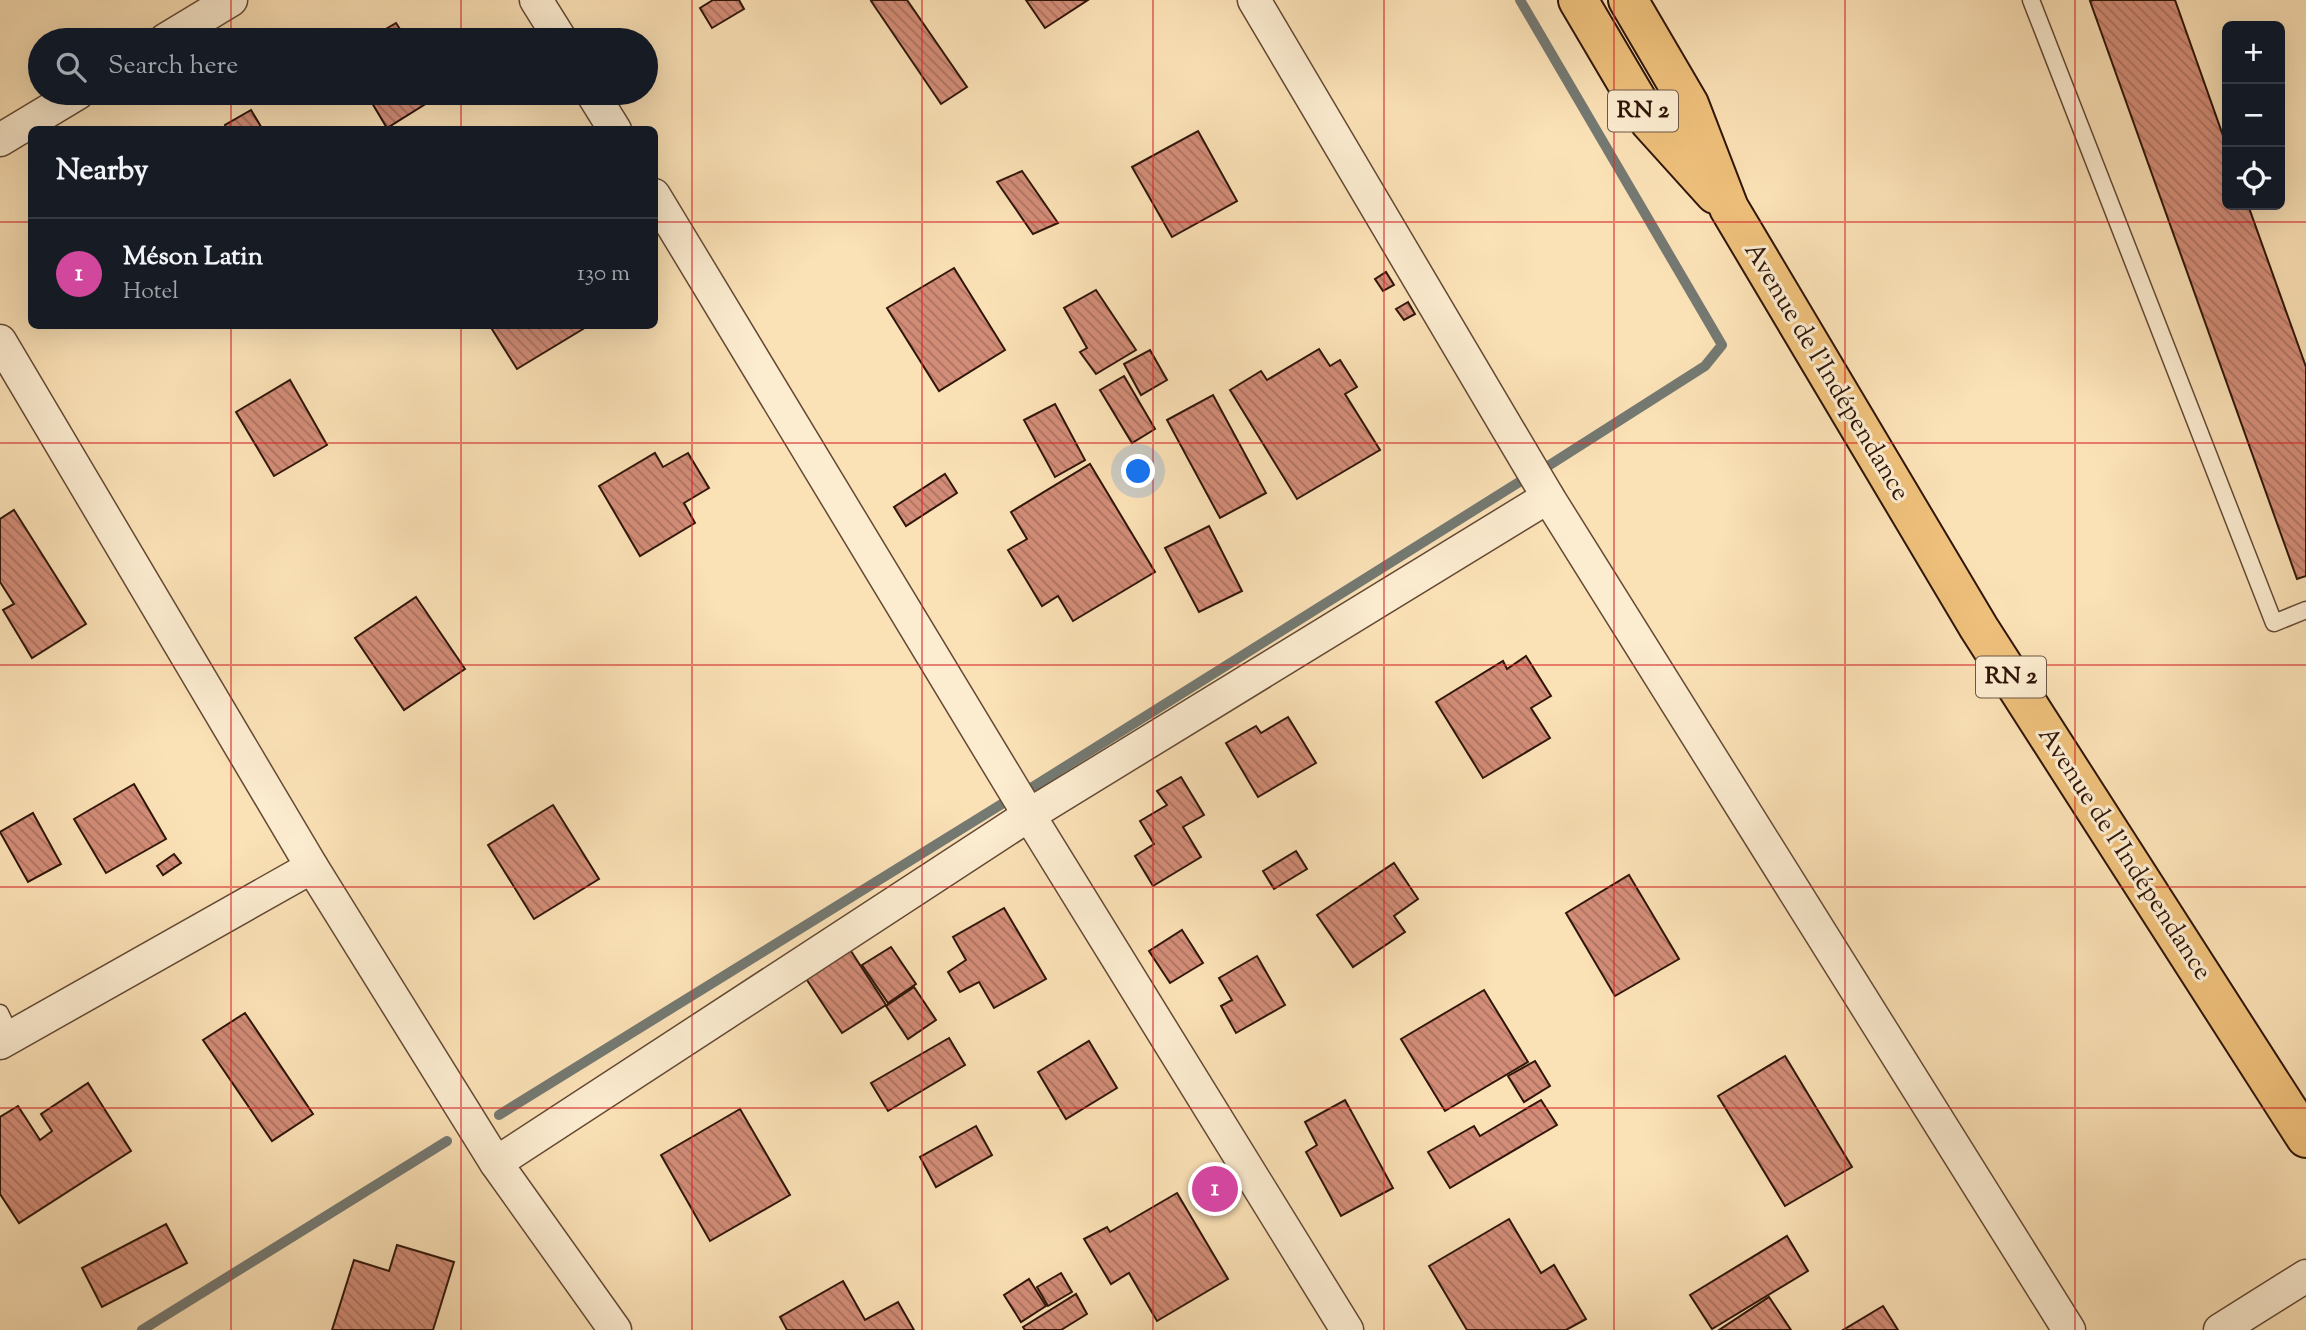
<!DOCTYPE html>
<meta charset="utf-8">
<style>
:root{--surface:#171b24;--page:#242831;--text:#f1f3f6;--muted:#9ea1a6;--line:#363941;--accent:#c59692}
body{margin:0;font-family:"Sorts Mill Goudy",serif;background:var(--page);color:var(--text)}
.controls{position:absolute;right:21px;top:21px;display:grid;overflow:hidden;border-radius:10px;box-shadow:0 7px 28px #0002}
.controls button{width:63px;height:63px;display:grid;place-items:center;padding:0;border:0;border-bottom:2px solid var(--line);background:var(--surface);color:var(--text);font:35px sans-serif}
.you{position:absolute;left:1139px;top:472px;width:24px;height:24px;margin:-18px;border:5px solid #fff;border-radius:50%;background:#1a73e8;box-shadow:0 0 0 10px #1a73e833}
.badge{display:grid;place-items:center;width:46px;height:46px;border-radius:50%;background:var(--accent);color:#fff;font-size:23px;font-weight:700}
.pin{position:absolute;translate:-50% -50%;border:4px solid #fff;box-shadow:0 2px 7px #0006}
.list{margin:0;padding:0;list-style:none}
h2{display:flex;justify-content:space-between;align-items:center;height:91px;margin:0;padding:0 28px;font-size:30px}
h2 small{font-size:23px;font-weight:400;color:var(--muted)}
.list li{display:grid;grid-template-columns:46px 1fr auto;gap:21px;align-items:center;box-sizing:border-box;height:112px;padding:0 28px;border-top:2px solid var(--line)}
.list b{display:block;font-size:26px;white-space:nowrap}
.list p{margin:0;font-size:23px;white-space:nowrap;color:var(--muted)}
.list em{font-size:23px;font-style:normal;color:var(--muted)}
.icon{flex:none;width:38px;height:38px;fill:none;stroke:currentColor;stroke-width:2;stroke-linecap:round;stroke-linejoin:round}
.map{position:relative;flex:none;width:2306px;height:1330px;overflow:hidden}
.search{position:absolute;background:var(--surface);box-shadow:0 7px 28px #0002;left:28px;top:28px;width:630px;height:77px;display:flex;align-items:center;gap:18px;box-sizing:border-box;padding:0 24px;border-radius:38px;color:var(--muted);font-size:26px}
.panel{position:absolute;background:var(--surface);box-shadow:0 7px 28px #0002;left:28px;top:126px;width:630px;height:203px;border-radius:10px}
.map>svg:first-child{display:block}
</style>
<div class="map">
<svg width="2306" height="1330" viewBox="0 0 2306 1330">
<defs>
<pattern id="building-back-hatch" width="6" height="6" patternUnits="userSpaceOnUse" patternTransform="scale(1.75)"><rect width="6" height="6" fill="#d38d78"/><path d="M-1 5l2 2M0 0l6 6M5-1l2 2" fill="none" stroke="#ac7261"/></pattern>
</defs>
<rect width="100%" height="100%" fill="#fbe1b6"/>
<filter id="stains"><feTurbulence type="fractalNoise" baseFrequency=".00286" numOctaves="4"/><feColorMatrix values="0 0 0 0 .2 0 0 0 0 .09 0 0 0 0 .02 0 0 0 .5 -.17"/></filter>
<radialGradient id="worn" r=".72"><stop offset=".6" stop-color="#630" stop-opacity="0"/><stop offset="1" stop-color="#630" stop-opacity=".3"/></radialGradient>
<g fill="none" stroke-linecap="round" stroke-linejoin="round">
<g stroke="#747972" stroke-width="10">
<path d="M1520 0 1722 345 1705 366 1548 466"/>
<path d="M1031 788 1524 479"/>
<path d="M499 1115 1005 802"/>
<path d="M142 1330 447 1141"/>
</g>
</g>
<g fill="url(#building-back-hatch)" stroke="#301609" stroke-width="2">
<path d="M713 0H739L744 9 712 28 700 8Z"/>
<path d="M873 0H907L967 87 941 104 871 1Z"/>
<path d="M1026 0H1088L1045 28Z"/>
<path d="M2094 0H2175L2227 147V205H2248L2306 367V576L2297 579 2090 1Z"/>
<path d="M396 23 407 40H367Z"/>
<path d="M366 93H439L440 95 387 128Z"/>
<path d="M251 110 263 130H227L225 125Z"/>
<path d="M1198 131 1237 201 1172 237 1132 167Z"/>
<path d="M1022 171 1058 223 1033 234 997 182Z"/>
<path d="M954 268 1005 350 939 391 887 308Z"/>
<path d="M1386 272 1394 285 1383 291 1375 279Z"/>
<path d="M1096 290 1136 350 1096 374 1080 352 1087 348 1064 308Z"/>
<path d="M1408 302 1415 314 1404 320 1396 309Z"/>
<path d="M490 326H581L583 329 517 369Z"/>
<path d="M1319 349 1330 366 1340 360 1357 387 1345 394 1380 450 1297 499 1230 390 1261 371 1267 380Z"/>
<path d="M1150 350 1167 380 1141 395 1124 364Z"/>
<path d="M1124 376 1155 429 1132 443 1100 390Z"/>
<path d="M290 380 327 445 274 476 236 412Z"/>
<path d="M1213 395 1266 493 1220 518 1167 420Z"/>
<path d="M1055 404 1085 460 1055 477 1024 420Z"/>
<path d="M655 453 663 467 688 453 709 488 684 503 695 523 640 556 599 486Z"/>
<path d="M1090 464 1155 572 1073 621 1058 596 1042 606 1008 550 1027 539 1011 512Z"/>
<path d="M945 474 957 493 906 526 894 507Z"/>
<path d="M14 510 86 624 32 658 3 610 14 604 0 582V519Z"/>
<path d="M1209 526 1242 591 1199 612 1165 548Z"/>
<path d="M416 597 465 669 404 710 355 638Z"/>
<path d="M1526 656 1551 696 1531 708 1550 738 1483 778 1436 702 1503 661 1507 669Z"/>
<path d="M1288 717 1316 763 1258 797 1226 743 1256 726 1261 733Z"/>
<path d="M1181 777 1204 815 1183 827 1201 857 1153 886 1135 856 1154 844 1140 821 1167 805 1157 791Z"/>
<path d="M134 784 166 839 106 873 74 819Z"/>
<path d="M553 805 599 879 534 919 488 845Z"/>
<path d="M33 813 61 864 28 882 0 832Z"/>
<path d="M1296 851 1307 869 1274 889 1263 871Z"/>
<path d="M174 854 181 863 163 875 157 866Z"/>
<path d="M1394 863 1418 899 1394 916 1405 932 1353 967 1317 915Z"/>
<path d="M1629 875 1679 959 1615 996 1566 913Z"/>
<path d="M1004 908 1046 979 994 1008 979 982 960 992 948 972 966 960 953 937Z"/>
<path d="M1182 930 1203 963 1170 983 1149 951Z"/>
<path d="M891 947 916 984 888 1003 862 965Z"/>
<path d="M849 948 886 1005 842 1033 805 977Z"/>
<path d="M1257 956 1285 1005 1236 1033 1221 1006 1232 1000 1219 978Z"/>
<path d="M914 987 936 1020 908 1039 886 1006Z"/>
<path d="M1484 990 1528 1062 1445 1111 1401 1039Z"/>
<path d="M245 1013 313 1114 272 1141 203 1040Z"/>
<path d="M949 1038 965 1065 888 1111 871 1083Z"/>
<path d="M1089 1041 1117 1088 1066 1119 1038 1072Z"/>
<path d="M1785 1056 1852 1167 1785 1206 1718 1096Z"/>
<path d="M1535 1061 1550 1086 1524 1102 1508 1076Z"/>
<path d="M88 1083 131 1151 19 1223 0 1194V1117L18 1106 40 1140 52 1131 41 1114Z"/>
<path d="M1345 1100 1393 1188 1341 1216 1306 1152 1317 1145 1305 1122Z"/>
<path d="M1541 1100 1557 1125 1450 1188 1428 1152 1474 1126 1480 1136Z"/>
<path d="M740 1109 790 1195 710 1241 661 1155Z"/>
<path d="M976 1126 992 1155 936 1187 920 1157Z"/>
<path d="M1177 1193 1228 1279 1157 1321 1129 1273 1111 1284 1084 1239 1107 1227 1110 1232Z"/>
<path d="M1509 1219 1541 1273 1554 1265 1586 1319 1566 1330H1467L1429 1266Z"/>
<path d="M166 1224 187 1263 102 1307 82 1268Z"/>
<path d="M1787 1236 1808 1271 1712 1329 1690 1295Z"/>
<path d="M397 1245 454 1262 433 1330H332L354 1260 389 1271Z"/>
<path d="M1061 1273 1072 1292 1048 1306 1037 1287Z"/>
<path d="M1029 1279 1046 1306 1021 1322 1004 1295Z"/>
<path d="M843 1281 865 1320 898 1302 914 1330H787L780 1317Z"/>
<path d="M1076 1294 1087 1314 1061 1330H1025L1023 1327Z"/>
<path d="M1769 1297 1791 1330H1719Z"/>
<path d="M1883 1306 1898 1330H1843Z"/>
</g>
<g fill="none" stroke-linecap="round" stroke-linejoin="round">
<g stroke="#634934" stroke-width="19">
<g id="service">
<path d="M2031 0 2274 623 2306 610"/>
<path d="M0 1013 11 1036"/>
</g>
</g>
<g stroke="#634934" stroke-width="35">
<g id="minor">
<path d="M536 0 561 40"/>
<path d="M1254 0 1548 497 2069 1330"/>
<path d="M165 40 231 0"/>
<path d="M592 93 615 130"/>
<path d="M0 140 78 93"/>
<path d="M654 195 1029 815 1347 1330"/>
<path d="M0 341 312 867 496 1163 615 1330"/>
<path d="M0 1043 312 867"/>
<path d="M496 1163 1029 815 1548 497"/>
<path d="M2220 1330 2306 1276"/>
</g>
</g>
<g stroke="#301609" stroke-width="42">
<g id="primary">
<path d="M1578 0 1650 122 1715 194"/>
<path d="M1628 0 1689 104 1729 208 1979 628 2306 1138"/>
</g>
</g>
<use href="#service" stroke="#fcecd0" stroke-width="16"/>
<use href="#minor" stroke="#fcecd0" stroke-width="32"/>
<use href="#primary" stroke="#eec07b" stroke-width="38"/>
</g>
<path fill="none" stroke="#d62828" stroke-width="2" stroke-opacity="0.55" d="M231 0V40M461 0V40M692 0V1330M922 0V1330M1153 0V1330M1384 0V1330M1614 0V1330M1845 0V1330M2075 0V1330M231 93V130M461 93V130M0 222H32M654 222H2306M231 326V1330M461 326V1330M0 443H2306M0 665H2306M0 887H2306M0 1108H2306"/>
<g text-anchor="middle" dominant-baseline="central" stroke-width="6" stroke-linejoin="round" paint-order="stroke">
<g fill="#fcecd0" stroke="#6d5645" stroke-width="2">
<rect x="1608" y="90.5" width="70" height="41" rx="5"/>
<rect x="1976" y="656.5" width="70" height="41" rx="5"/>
</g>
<g font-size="24" font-weight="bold" fill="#301609">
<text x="1643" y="111">RN 2</text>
<text x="2011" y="677">RN 2</text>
</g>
<g font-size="26" fill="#301609" stroke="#fcecd0">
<text transform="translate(1826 372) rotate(59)">Avenue de l'Indépendance</text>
<text transform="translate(2124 854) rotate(57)">Avenue de l'Indépendance</text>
</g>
</g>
<rect width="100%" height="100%" filter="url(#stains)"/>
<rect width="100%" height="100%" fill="url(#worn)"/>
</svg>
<div class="controls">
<button>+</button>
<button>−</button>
<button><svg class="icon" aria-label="locate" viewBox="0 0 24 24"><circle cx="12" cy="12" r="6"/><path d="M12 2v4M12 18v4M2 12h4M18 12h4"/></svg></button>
</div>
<div class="you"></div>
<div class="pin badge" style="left:1215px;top:1189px;background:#d1479c">1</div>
<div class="search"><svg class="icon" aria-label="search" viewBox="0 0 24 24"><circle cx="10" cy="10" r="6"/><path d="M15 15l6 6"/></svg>Search here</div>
<section class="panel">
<h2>Nearby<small></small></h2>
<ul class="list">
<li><span class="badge" style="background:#d1479c">1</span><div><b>Méson Latin</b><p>Hotel</p></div><em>130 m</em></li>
</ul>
</section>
</div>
